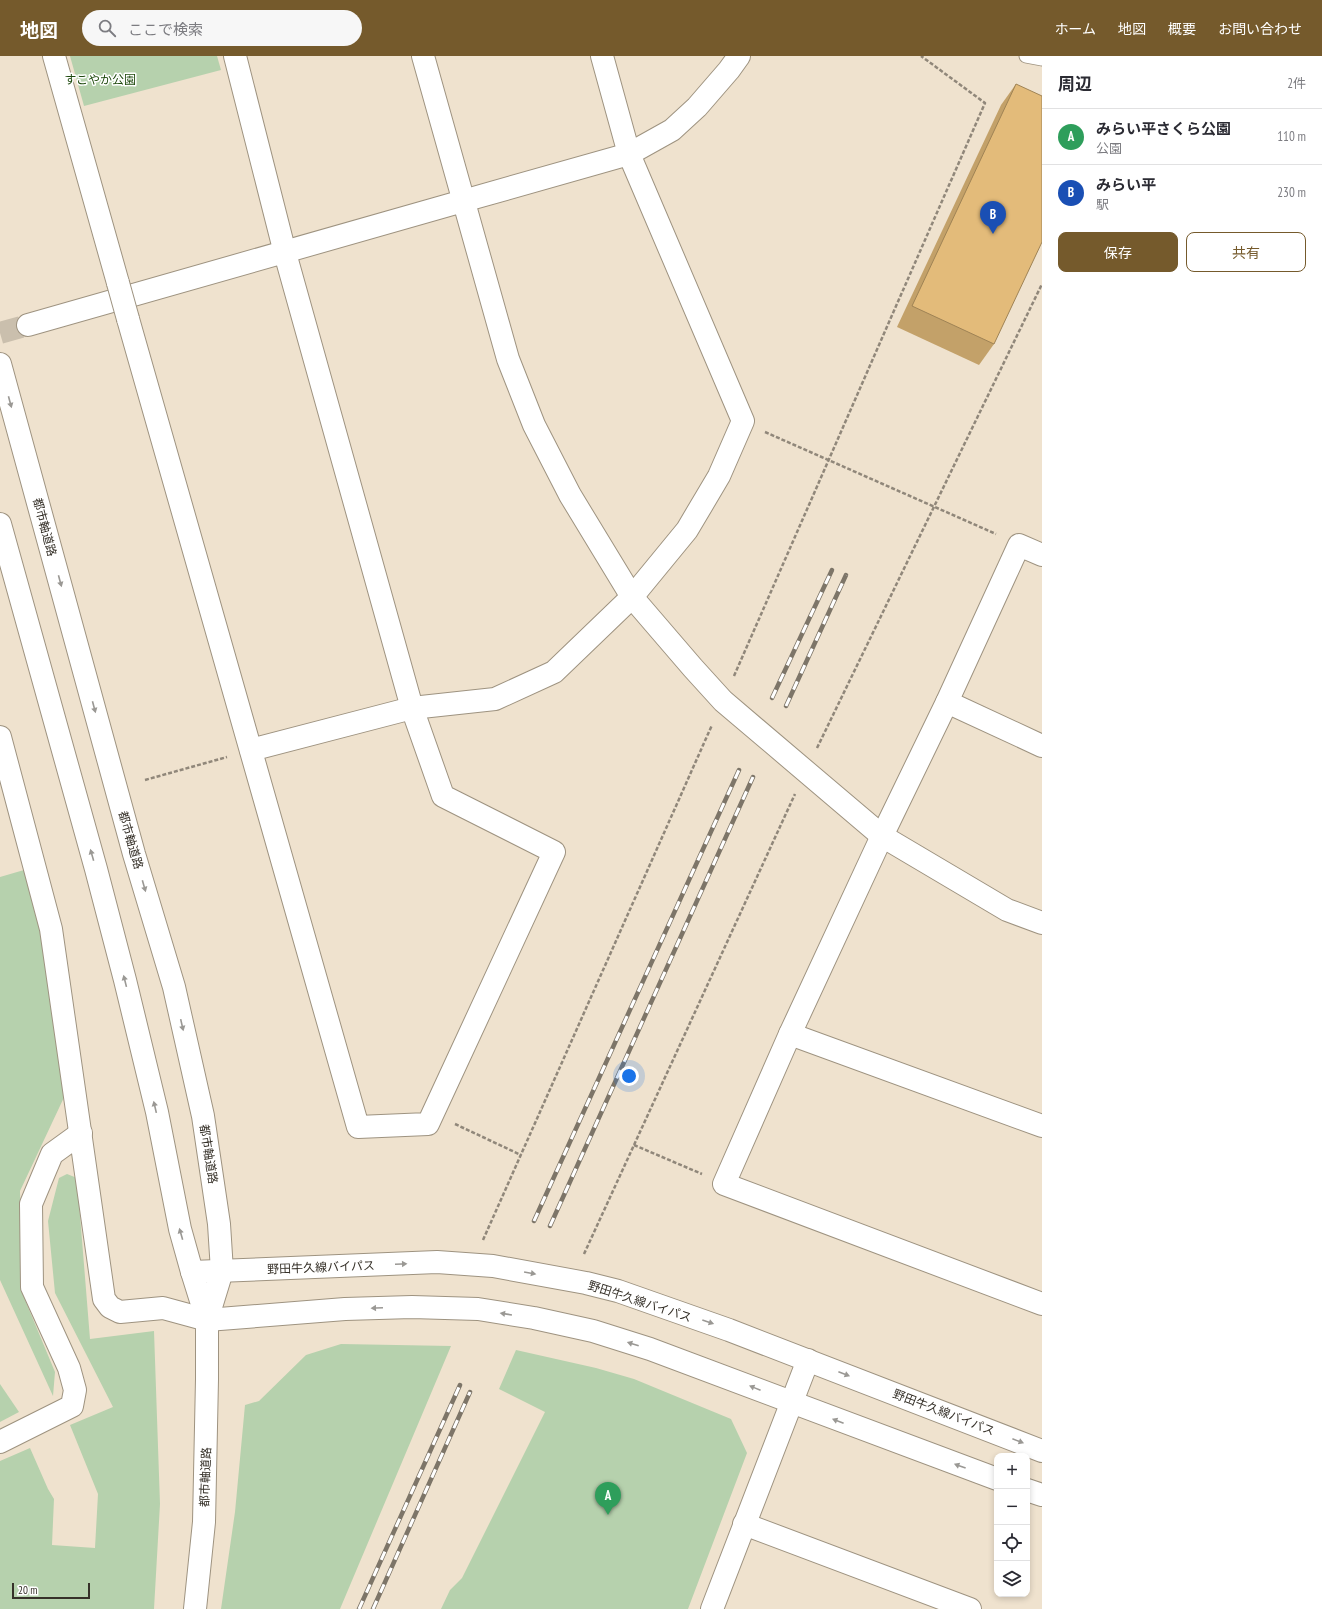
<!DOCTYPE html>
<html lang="ja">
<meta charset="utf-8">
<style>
:root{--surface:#fff;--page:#f7f7f7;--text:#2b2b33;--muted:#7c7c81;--line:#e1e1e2;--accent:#755a2c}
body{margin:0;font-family:"PT Sans Narrow","Noto Sans JP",sans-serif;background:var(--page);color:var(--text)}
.controls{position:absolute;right:12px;bottom:12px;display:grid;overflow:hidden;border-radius:8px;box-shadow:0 2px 6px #0003}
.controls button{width:36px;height:36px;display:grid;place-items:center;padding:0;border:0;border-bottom:1px solid var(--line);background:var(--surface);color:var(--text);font:20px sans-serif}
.scale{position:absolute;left:12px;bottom:10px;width:78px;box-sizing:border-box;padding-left:4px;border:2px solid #363129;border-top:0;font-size:11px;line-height:14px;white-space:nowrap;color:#363129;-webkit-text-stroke:3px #fff;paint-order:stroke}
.you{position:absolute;left:629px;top:1020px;width:14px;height:14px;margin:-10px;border:3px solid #fff;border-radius:50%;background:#1a73e8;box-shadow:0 0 0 6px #1a73e833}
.badge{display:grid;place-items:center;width:26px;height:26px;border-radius:50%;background:var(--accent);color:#fff;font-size:13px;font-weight:700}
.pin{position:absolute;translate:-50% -33px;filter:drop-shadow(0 1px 2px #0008)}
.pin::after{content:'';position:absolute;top:21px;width:14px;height:12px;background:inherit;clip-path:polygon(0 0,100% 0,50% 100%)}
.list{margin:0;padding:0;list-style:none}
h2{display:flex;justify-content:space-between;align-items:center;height:52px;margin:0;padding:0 16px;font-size:17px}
h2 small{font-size:13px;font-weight:400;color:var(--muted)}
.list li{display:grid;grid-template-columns:26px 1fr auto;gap:12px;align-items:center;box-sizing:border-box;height:56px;padding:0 16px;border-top:1px solid var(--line)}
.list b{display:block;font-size:15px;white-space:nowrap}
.list p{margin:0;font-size:13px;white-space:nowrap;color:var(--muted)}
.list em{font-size:13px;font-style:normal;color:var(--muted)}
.actions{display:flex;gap:8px;padding:12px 16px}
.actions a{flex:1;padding:9px 0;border:1px solid var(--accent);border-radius:8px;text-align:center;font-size:14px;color:var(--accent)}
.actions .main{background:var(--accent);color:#fff}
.icon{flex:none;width:22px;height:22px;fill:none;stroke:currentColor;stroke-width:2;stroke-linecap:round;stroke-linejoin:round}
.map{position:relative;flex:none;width:1042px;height:1553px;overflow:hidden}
header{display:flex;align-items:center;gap:24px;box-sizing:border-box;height:56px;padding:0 20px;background:var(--accent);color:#fff}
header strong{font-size:19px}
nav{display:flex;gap:22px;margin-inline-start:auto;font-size:14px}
.search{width:280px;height:36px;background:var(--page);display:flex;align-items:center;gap:10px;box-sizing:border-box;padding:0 14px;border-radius:22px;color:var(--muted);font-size:15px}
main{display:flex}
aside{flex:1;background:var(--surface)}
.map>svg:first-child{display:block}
</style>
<header>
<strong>地図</strong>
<div class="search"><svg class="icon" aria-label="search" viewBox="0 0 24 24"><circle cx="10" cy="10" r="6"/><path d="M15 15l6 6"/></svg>ここで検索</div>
<nav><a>ホーム</a><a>地図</a><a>概要</a><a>お問い合わせ</a></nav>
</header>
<main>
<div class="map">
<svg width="1042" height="1553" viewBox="0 0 1042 1553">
<rect width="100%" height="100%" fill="#efe2ce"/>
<g fill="#b6d1ad">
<path d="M70 0H217L221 14 84 50Z"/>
<path d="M24 814 44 888 67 1035 20 1135 23 1239 55 1316 53 1340 0 1224V821Z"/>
<path d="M67 1118 77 1122 90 1283 154 1275 160 1448 154 1553H0V1405L30 1392 48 1433 54 1443 52 1489 95 1492 98 1438 70 1369 113 1351 55 1237 48 1165 59 1122Z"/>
<path d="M341 1288 451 1290 340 1553H221L235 1456 245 1349 259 1345 306 1299Z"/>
<path d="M516 1294 596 1312 634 1323 731 1363 747 1397 688 1553H441L450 1534 462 1522 545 1356 499 1333Z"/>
<path d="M0 1328 19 1356 0 1366Z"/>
</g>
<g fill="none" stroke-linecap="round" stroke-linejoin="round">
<path stroke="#cabfad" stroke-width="22" stroke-dasharray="22 11" stroke-linecap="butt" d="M0 277 28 269"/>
<g stroke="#9e9380" stroke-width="15">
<path id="service" d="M1026 0 1042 3"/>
</g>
<g stroke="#9e9380" stroke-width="24">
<g id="minor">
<path d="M54 0 118 227"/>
<path d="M128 263 358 1071 428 1068 554 796 443 740 412 652 285 197 235 0"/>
<path d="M28 269 463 145"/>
<path d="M947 646 1042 690"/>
<path d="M0 681 51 873 104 1243 110 1251 120 1256 163 1252 207 1264"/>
<path d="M251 694 412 652 495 643 554 616 632 541 687 474 719 420 743 365 629 98 602 0"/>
<path d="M882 780 790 978 724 1128 1042 1248"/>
<path d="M790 978 1042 1070"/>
<path d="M0 1386 72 1350 75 1334 69 1312 32 1231 31 1148 52 1098 81 1077"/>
<path d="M744 1468 970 1553"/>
</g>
</g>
<g stroke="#9e9380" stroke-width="24">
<g id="tertiary">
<path d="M423 0 508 303 534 369 570 439 632 541 693 612 723 645 882 780 1007 854 1042 867"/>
<path d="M463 145 629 98 672 74 697 51 729 14 739 0"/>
<path d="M882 780 947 646 1019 489 1042 499"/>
<path d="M712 1553 808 1304"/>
</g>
</g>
<g stroke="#9e9380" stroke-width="24">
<g id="secondary">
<path d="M0 308 134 798 174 931 203 1060 219 1168 222 1215 207 1264"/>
<path d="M0 468 96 813 125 924 157 1056 180 1173 192 1216"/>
</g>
</g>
<g stroke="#9e9380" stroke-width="24">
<g id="primary">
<path d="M207 1264 345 1253 412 1251 478 1253 534 1262 593 1275 650 1293 997 1423"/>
<path d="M1027 1434 1042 1439"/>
<path d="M195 1553 204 1466 207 1323V1264L192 1216 437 1206 493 1210 586 1227 618 1235 729 1274 1042 1395"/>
</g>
</g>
<g stroke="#90877a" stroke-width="2.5" stroke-dasharray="4 2" stroke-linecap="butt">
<path d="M765 376 996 478"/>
<path d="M734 620 985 47 921 0"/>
<path d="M817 692 1042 228"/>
<path d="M145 724 227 701"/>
<path d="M455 1068 521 1099"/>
<path d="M634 1089 702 1118"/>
<path d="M483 1184 712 669"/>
<path d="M584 1198 795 738"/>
</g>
<use href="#service" stroke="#fff" stroke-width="13"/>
<use href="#minor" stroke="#fff" stroke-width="22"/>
<use href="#tertiary" stroke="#fff" stroke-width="22"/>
<use href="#secondary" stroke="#fff" stroke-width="22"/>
<use href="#primary" stroke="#fff" stroke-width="22"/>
<g stroke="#7d7568" stroke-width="4.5">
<g id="rail">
<path d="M772 642 832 514"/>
<path d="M786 650 846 519"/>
<path d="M534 1165 739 714"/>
<path d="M550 1170 753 721"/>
<path d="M359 1553 460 1329"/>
<path d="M373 1553 470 1336"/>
</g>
</g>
<use href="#rail" stroke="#fff" stroke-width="3" stroke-dasharray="9" stroke-linecap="butt"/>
<g stroke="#9e9380" stroke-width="24" stroke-linecap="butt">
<path id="minor-bridge" d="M118 227 128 263"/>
</g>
<use href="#minor-bridge" stroke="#fff" stroke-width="22"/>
</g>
<path fill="#c3a169" d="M1016 28 994 288 979 309 897 271 1001 49Z"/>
<path fill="#e3bb7a" stroke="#9f8355" d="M1016 28 1042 40V186L994 288 912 250Z"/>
<defs><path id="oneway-solid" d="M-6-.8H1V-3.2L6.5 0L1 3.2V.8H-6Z"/></defs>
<g fill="#9a9894">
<use href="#oneway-solid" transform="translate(10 346) rotate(75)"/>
<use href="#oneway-solid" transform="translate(60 525) rotate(75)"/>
<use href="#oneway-solid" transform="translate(94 651) rotate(75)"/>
<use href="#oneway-solid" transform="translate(92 799) rotate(-106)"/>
<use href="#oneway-solid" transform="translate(144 830) rotate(74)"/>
<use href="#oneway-solid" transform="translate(125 925) rotate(-104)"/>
<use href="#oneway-solid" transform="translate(182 969) rotate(77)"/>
<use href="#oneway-solid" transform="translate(155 1051) rotate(-103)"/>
<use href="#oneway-solid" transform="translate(181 1178) rotate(-106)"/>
<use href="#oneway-solid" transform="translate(401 1208) rotate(-2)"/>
<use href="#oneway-solid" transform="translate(530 1217) rotate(10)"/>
<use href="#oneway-solid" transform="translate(377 1252) rotate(178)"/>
<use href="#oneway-solid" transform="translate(506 1258) rotate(-171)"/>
<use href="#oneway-solid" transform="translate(708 1266) rotate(19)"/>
<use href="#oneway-solid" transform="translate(633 1288) rotate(-162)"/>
<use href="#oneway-solid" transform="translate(844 1318) rotate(21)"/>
<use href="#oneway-solid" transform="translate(755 1332) rotate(-158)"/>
<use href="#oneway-solid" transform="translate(838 1365) rotate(-159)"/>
<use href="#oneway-solid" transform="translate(1018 1385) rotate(21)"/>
<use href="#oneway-solid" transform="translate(960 1410) rotate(-160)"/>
</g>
<g text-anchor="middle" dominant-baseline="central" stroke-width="3" stroke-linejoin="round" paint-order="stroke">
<g font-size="12" fill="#1e490d" stroke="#fff">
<text x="100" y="23">すこやか公園</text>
</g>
<g font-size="12" fill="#363129" stroke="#fff">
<text transform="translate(45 471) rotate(75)">都市軸道路</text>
<text transform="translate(131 784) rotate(74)">都市軸道路</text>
<text transform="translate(209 1098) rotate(81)">都市軸道路</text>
<text transform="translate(321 1211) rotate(-2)">野田牛久線バイパス</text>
<text transform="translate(640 1245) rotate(18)">野田牛久線バイパス</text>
<text transform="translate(944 1356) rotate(21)">野田牛久線バイパス</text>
<text transform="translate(205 1421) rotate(-88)">都市軸道路</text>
</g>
</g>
</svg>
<div class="controls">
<button>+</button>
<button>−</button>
<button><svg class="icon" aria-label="locate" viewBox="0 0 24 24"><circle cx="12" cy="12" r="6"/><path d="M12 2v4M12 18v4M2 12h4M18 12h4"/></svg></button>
<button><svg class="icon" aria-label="layers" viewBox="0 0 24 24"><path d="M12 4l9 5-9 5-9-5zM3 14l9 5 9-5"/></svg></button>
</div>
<div class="scale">20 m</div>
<div class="you"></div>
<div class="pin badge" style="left:608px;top:1459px;background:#2e9e5b">A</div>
<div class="pin badge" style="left:993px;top:178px;background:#1a4fb4">B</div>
</div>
<aside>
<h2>周辺<small>2件</small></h2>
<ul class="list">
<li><span class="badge" style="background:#2e9e5b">A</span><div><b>みらい平さくら公園</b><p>公園</p></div><em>110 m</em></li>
<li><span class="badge" style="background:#1a4fb4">B</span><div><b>みらい平</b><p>駅</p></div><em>230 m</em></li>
</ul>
<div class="actions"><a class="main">保存</a><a>共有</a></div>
</aside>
</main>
